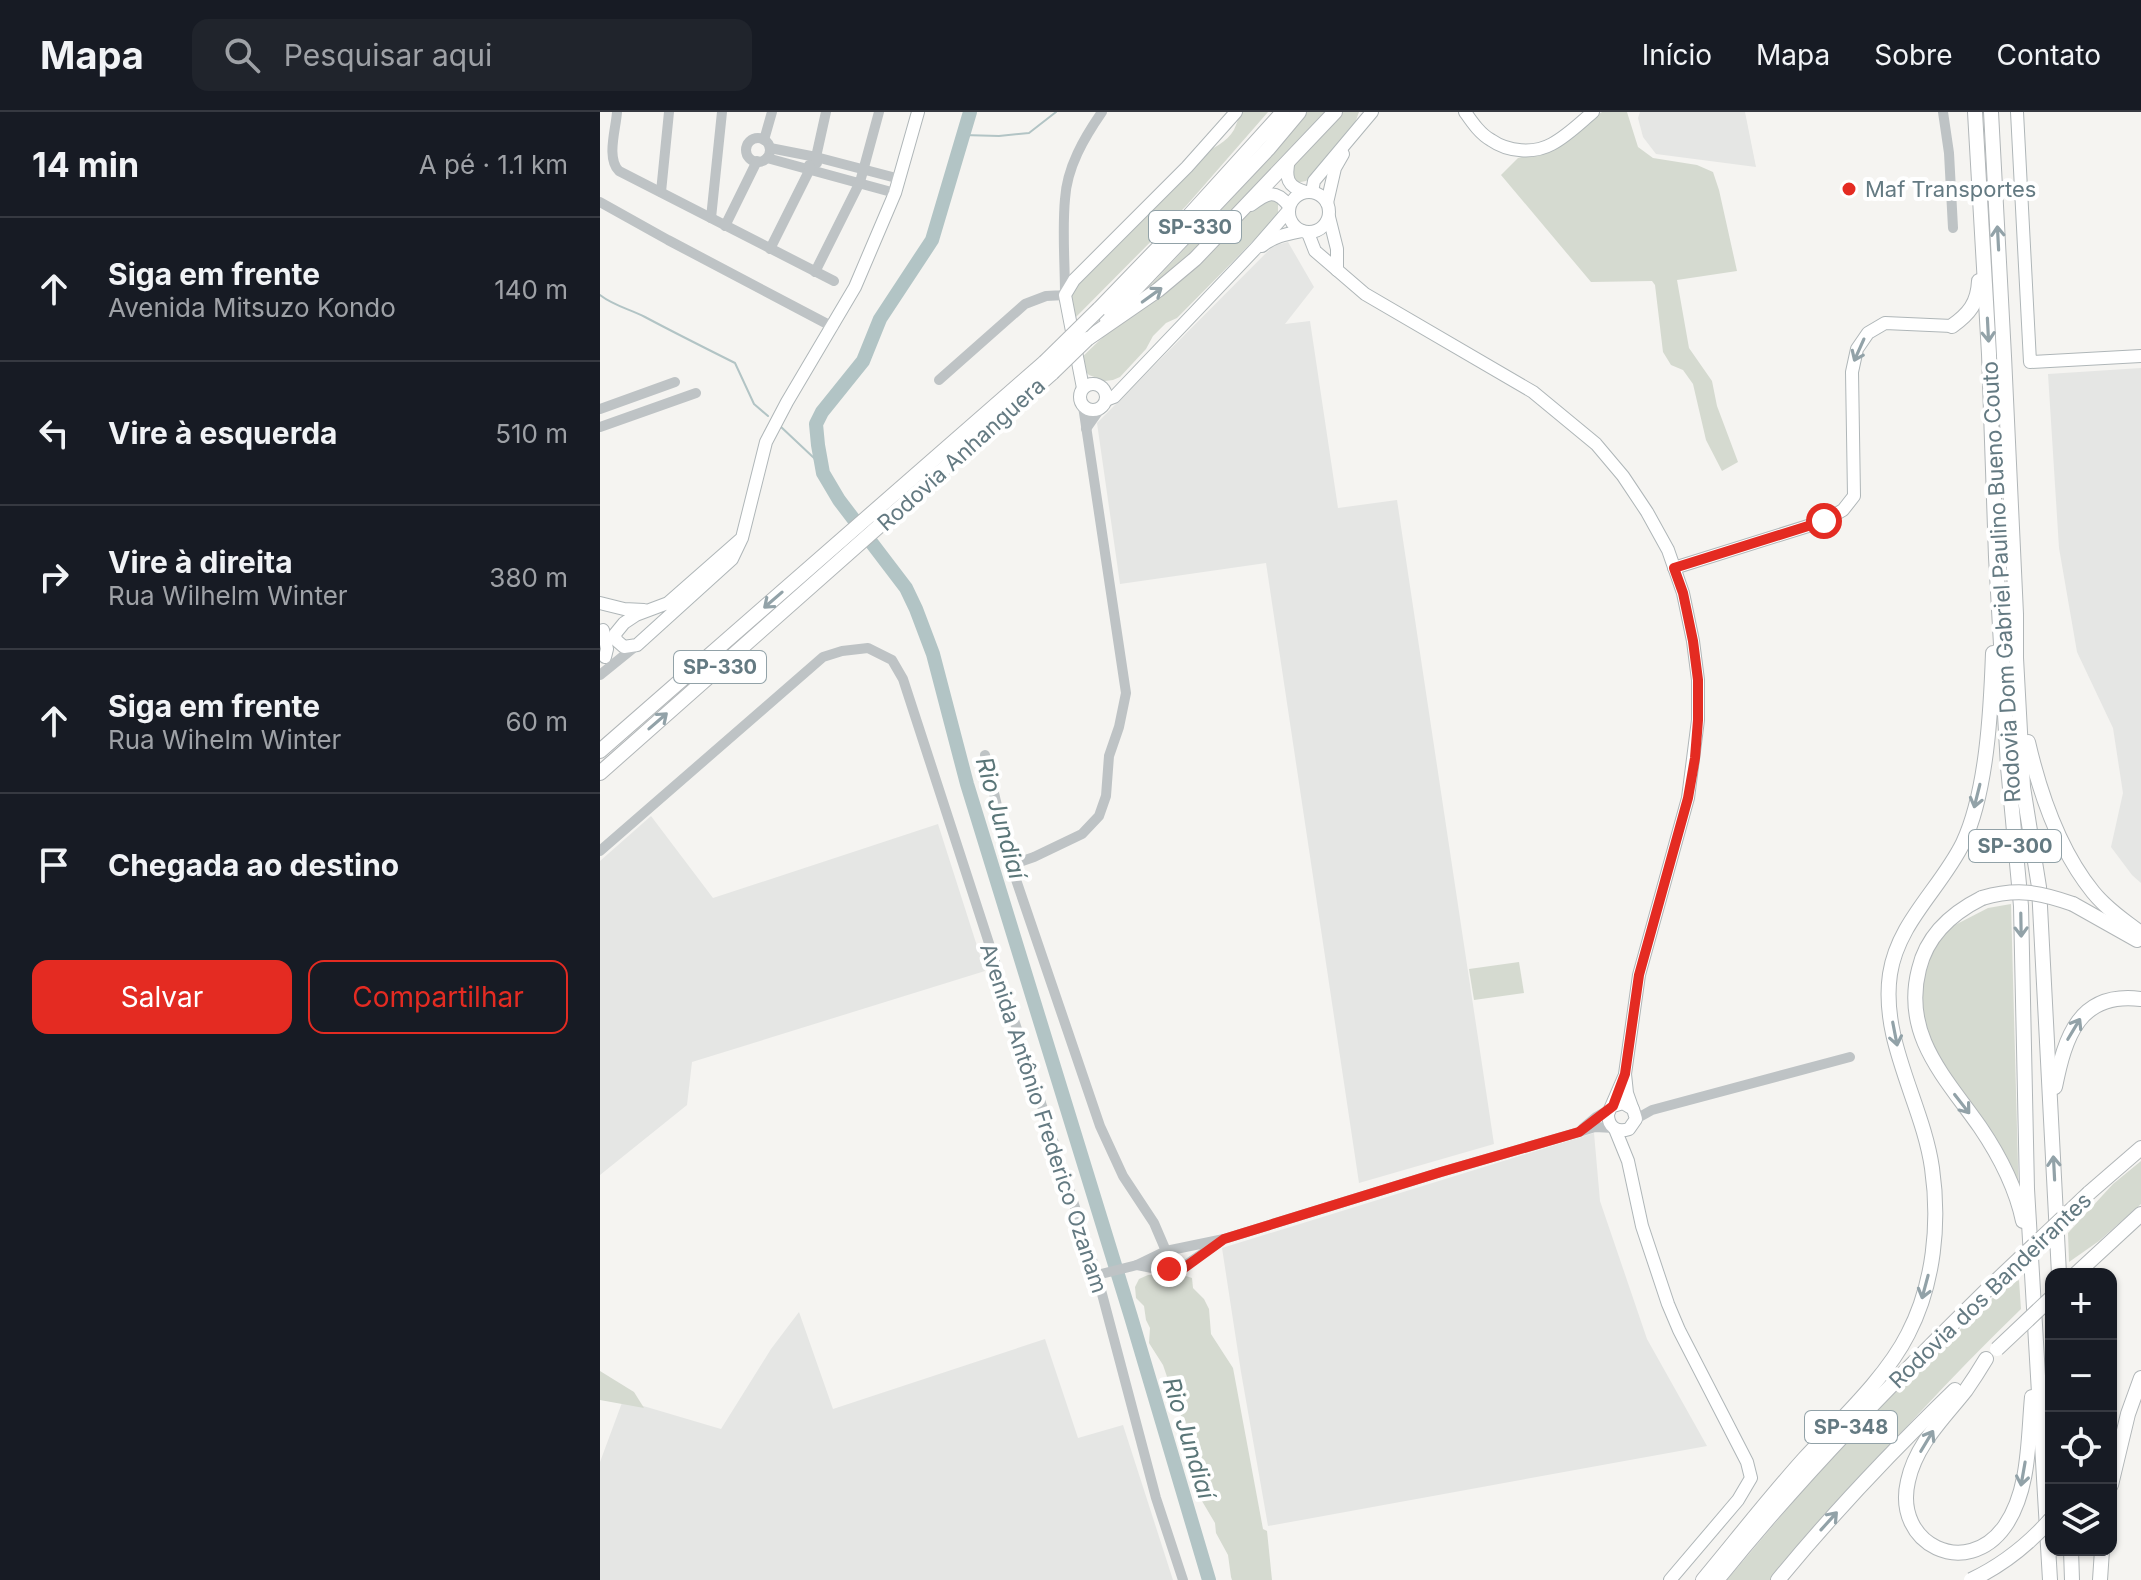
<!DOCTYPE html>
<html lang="pt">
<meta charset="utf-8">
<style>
:root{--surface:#171b24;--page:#20242c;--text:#f1f3f6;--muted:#9ea1a6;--line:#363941;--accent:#e42b22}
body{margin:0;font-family:Inter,sans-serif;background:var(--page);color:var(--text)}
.controls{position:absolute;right:24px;bottom:24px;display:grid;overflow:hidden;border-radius:16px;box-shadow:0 2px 6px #0004}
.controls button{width:72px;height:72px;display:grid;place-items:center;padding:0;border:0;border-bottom:2px solid var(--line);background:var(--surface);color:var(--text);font:40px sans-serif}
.stop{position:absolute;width:24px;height:24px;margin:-18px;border:6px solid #e42b22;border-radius:50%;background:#fff}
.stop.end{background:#e42b22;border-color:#fff;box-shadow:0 2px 8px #0008}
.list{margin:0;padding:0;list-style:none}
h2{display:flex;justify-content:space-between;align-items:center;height:104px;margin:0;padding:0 32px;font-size:34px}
h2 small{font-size:26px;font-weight:400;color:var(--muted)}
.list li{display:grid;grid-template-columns:52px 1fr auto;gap:24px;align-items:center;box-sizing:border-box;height:144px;padding:0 32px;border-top:2px solid var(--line)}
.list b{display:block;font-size:30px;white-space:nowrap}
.list p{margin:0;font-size:26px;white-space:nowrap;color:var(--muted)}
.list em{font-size:26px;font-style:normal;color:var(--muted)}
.actions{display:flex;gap:16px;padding:24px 32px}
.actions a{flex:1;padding:18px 0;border:2px solid var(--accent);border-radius:16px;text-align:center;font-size:28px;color:var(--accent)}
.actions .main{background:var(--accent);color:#fff}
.icon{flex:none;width:44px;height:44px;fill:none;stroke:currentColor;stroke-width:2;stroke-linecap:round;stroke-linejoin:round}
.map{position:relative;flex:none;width:1541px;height:1468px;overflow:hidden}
header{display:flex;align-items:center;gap:48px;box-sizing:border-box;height:112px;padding:0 40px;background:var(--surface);border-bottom:2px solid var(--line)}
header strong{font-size:38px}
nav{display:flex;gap:44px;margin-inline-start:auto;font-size:28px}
.search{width:560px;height:72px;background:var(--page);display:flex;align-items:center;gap:20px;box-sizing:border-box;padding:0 28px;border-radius:16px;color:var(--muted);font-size:30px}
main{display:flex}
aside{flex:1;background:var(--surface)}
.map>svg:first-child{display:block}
</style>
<header>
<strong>Mapa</strong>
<div class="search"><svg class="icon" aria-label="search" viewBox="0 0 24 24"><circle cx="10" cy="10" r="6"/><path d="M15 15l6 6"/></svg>Pesquisar aqui</div>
<nav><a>Início</a><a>Mapa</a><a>Sobre</a><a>Contato</a></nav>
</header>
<main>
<aside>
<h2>14 min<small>A pé · 1.1 km</small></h2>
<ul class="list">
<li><svg class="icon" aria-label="ahead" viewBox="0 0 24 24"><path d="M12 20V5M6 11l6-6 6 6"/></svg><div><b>Siga em frente</b><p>Avenida Mitsuzo Kondo</p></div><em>140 m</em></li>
<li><svg class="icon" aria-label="left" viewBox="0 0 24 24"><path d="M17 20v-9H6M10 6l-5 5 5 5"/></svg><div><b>Vire à esquerda</b></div><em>510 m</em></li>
<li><svg class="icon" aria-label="right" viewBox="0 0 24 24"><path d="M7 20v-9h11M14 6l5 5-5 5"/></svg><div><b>Vire à direita</b><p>Rua Wilhelm Winter</p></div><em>380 m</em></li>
<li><svg class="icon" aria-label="ahead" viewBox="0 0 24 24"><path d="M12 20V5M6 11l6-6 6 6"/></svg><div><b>Siga em frente</b><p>Rua Wihelm Winter</p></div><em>60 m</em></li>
<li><svg class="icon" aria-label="arrive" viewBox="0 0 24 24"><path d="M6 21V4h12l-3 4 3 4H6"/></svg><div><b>Chegada ao destino</b></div></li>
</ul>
<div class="actions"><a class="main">Salvar</a><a>Compartilhar</a></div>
</aside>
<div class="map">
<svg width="1541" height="1468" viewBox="0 0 1541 1468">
<rect width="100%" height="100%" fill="#f5f4f1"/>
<g fill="#e5e6e4">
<path d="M1040 0H1145L1156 55 1056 42 1043 25 1038 6Z"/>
<path d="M688 130 714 175 685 212 710 209 738 396 797 388 894 1032 759 1071 666 451 520 472 497 311 673 134Z"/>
<path d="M1541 256V771L1532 763 1511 735 1523 681 1513 616 1477 540 1459 436 1448 262Z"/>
<path d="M51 704 113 786 338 712 385 859 92 950 87 993 0 1063V749Z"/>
<path d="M994 1021 1000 1089 1047 1227 1107 1334 668 1414 641 1260 622 1136Z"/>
<path d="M199 1200 233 1297 445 1227 478 1326 523 1313 573 1468H0V1350L23 1288 121 1317 171 1237Z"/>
</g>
<g fill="#d5dad0">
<path d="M641 0H668L586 94 473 208 471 184 476 174 605 40C617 35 632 26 636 13 638 8 639 4 641 0Z"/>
<path d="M707 0H726L585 151 543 181 648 69Z"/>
<path d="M740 0H759L755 11 711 65 706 69 696 71 690 56Z"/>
<path d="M1002 0H1027L1038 35 1053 46 1097 53 1113 60 1119 78 1137 159 1077 168 1089 236 1112 269 1117 294 1138 350 1122 359 1106 328 1093 272 1083 258 1071 253 1063 240 1055 173 1052 169 991 170 901 63 918 46 956 37 986 10Z"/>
<path d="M664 88H674L678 90V101L675 107 577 206 566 211 553 224 546 237 520 265 513 268 505 269 489 263 483 257 479 248 504 224Z"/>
<path d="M1411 792 1419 1092 1328 936 1318 871 1337 830 1353 814 1388 796Z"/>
<path d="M919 850 924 881 874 888 869 857Z"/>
<path d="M1541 1049V1092L1499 1129 1469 1150 1468 1121 1513 1072Z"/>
<path d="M548 1163H583L592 1166 593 1176 604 1187 609 1197 611 1222 633 1256 663 1417 667 1419 672 1468H632L631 1465 628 1443 616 1421 615 1411 599 1384 591 1346 589 1322 577 1294 563 1253 549 1231 550 1216 546 1208 544 1194 536 1186 535 1175 539 1167Z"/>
<path d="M1419 1168 1421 1197C1333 1282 1251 1375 1172 1468H1127L1208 1372 1275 1300 1403 1176Z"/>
<path d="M0 1259 34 1280 44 1296 0 1288Z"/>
</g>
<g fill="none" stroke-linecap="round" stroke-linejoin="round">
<g stroke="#b2c4c5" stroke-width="2">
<path d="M363 23 399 24 429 21 456 0"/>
<path d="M0 183C14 194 30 197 45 205 75 221 105 236 135 251L154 292 168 304"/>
<path d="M180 314 214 346 223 361"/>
</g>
<path stroke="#b2c4c5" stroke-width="14" d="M370 0 332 128 280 207 263 249 222 300 216 312 218 333 223 361 239 388 306 476 316 497 333 542 367 672 531 1205 609 1468"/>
<g stroke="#afb6b8" stroke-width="14">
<g id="major">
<path d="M865 0C872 10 880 22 891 28 908 40 934 42 952 32 967 24 980 11 993 0"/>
<path d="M1417 0 1430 250 1541 244"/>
<path d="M689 48C685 66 687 75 706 80"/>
<circle cx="709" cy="100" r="20"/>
<path d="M712 80 714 69 772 0"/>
<path d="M727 91 735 56 743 42"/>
<path d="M651 93C667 81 675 76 689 94"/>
<path d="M729 105 737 137V158"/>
<path d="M708 121 715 139 765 182 933 280 996 332 1023 364 1047 400 1068 438 1083 481 1093 529 1098 568V608L1088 686 1039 863 1025 962 1027 981 1032 995"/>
<path d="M662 134C674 124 687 122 702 119"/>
<circle cx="493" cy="285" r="13"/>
<path d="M483 276 465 183 474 168 587 55 636 0"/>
<path d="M506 288 514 285 656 136 689 98"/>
<path d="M142 426 68 491 36 503 24 511 15 522 16 528 24 535 37 533 132 447 142 426 166 330 187 290 255 175 295 81 318 0"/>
<path d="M1074 456 1224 409 1243 398 1254 384 1252 260 1257 237 1268 221 1285 211 1352 214"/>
<path d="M0 491 24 497 44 498"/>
<path d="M3 518 7 537 5 545"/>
<path d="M1013 994 1023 991 1033 997 1036 1007 1029 1017C1017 1021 1008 1015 1008 1002L1024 965"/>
<path d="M1015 1017 1028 1049 1042 1114 1068 1192 1079 1218 1147 1350 1151 1366 1138 1388 1070 1468"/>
</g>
</g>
<g stroke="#b1b6b8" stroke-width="16">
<g id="highway">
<path d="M1375 0 1389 242 1396 445 1408 655 1421 794 1427 1077 1450 1468"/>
<path d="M1391 0 1404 244 1416 502V546L1423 675 1439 775 1459 1162"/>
<path d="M499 197 587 106 683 0"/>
<path d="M507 207 668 37 699 0"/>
<path d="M1352 214C1369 202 1378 191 1379 169"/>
<path d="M487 227 558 178 595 147 735 0"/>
<path d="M1428 630C1440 682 1459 738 1493 780 1506 796 1524 809 1541 821"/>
<path d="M0 639 445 250"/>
<path d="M0 661 452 261"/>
<path d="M1382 786C1352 801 1327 823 1319 857 1302 923 1345 965 1380 1015 1399 1043 1416 1076 1423 1109"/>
<path d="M1473 792 1537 828"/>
<path d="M1455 975C1465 925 1479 879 1541 887"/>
<path d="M1489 1081 1541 1036"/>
<path d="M1476 1162 1541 1102"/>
<path d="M1386 1247C1380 1257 1373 1268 1366 1278 1344 1306 1316 1332 1308 1369 1293 1433 1367 1468 1405 1414 1430 1378 1428 1327 1432 1285"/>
<path d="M1511 1373 1528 1302 1541 1266"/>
<path d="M1471 1438 1472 1468"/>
<path d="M1103 1468C1137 1427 1169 1386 1204 1347 1238 1310 1286 1266 1308 1222 1334 1172 1340 1111 1332 1056 1323 992 1280 929 1290 862 1298 810 1341 776 1363 731 1387 680 1391 597 1393 541"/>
<path d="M1117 1468C1202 1362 1298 1265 1395 1170"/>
<path d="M1178 1468C1233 1401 1293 1338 1355 1278"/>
<path d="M1500 1468 1502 1438"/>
</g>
</g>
<g stroke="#bec3c5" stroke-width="10">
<path d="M17 0C16 17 6 46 19 59L234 169"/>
<path d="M1343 0 1349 41 1353 116"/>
<circle cx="158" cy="38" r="12"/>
<path d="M164 28 172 0"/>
<path d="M170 36 216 45 300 67"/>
<path d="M167 46 295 81"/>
<path d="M217 51 216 45 226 0"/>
<path d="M61 80 69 0"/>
<path d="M0 90 68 128 233 215"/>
<path d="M111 106 122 0"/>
<path d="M125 114 157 49"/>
<path d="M170 137 210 57 209 53"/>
<path d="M215 160 260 70 279 0"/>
<path d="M339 268 425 192 446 184 465 183C465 151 462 119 465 87 467 55 484 26 502 0"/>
<path d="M0 297 75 270"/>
<path d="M0 315 96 281"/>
<path d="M486 317 500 297"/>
<path d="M0 563 37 533"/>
<path d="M385 643 411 753 500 1014 523 1064 554 1111 566 1139 565 1149 569 1157"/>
<path d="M0 739 223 545 242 539 268 536 292 548 303 567 497 1163 556 1386 583 1468"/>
<path d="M411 753 434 745 482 722 499 704 506 684 509 644 519 615 526 581 483 294"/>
<path d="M1036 1007 1052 998 1250 945"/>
<path d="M983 1016 996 1005 1010 997"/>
<path d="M537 1153 552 1156 580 1157 618 1131"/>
<path d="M497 1163 537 1153 566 1139 624 1127 841 1060 979 1020 995 1015 1014 1016"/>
</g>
<use href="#major" stroke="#fff" stroke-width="12"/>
<use href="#highway" stroke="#fff" stroke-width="14"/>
<g stroke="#b1b6b8" stroke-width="16" stroke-linecap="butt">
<g id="highway-bridge">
<path d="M445 250 499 197"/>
<path d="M452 261 487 227"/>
<path d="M1382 786C1417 776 1439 780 1473 792"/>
<path d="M1395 1170 1489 1081"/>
<path d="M1397 1237 1451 1186"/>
<path d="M1371 1468C1403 1453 1427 1434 1451 1407"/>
</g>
</g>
<use href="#highway-bridge" stroke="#fff" stroke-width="14"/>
</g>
<defs><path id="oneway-shaft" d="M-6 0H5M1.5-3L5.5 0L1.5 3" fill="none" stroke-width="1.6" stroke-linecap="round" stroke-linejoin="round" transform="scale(2)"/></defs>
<g stroke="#92a2a8">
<use href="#oneway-shaft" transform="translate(1398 126) rotate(-93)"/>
<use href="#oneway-shaft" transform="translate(552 183) rotate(-36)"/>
<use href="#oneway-shaft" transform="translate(1388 218) rotate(87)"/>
<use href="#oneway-shaft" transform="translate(1259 238) rotate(114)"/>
<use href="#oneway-shaft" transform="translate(173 488) rotate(139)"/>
<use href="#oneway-shaft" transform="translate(58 609) rotate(-41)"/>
<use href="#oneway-shaft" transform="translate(1377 684) rotate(104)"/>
<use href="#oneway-shaft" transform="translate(1421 813) rotate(89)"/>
<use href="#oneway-shaft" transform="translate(1474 917) rotate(-59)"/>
<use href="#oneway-shaft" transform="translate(1295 922) rotate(79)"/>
<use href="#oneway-shaft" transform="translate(1362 992) rotate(52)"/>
<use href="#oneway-shaft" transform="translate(1454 1056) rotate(-93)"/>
<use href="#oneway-shaft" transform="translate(1325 1175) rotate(105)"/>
<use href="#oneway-shaft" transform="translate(1327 1329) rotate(-59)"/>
<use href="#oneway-shaft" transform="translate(1423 1362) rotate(100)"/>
<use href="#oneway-shaft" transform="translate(1229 1409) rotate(-48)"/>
</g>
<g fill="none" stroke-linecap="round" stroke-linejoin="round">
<path stroke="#e42b22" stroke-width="10" d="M569 1157 584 1156 624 1127 841 1060 979 1020 1013 994 1025 962 1039 863 1088 686 1095 646 1098 608V568L1093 529 1083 481 1074 456 1224 409"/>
</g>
<circle fill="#e42b22" stroke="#fff" stroke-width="3" cx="1249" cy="77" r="8"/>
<g text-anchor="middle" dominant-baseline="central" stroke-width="8" stroke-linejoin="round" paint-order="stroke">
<g fill="#fff" stroke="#92a2a8" stroke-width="2">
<rect x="549" y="99" width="92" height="32" rx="6"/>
<rect x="74" y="539" width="92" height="32" rx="6"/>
<rect x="1369" y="718" width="92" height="32" rx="6"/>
<rect x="1205" y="1299" width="92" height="32" rx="6"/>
</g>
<g font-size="20" font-weight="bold" fill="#647a82">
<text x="595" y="115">SP-330</text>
<text x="120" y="555">SP-330</text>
<text x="1415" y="734">SP-300</text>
<text x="1251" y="1315">SP-348</text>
</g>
<g font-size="22" fill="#647a82" stroke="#fff" text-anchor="start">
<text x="1265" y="77">Maf Transportes</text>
</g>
<g font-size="22" fill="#647a82" stroke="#fff">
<text transform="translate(361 342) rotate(-42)">Rodovia Anhanguera</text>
<text transform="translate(1401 470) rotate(-93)">Rodovia Dom Gabriel Paulino Bueno Couto</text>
<text transform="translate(444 1006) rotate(72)">Avenida Antônio Frederico Ozanam</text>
<text transform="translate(1390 1178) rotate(-44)">Rodovia dos Bandeirantes</text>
</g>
<g font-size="24" font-style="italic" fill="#5a7678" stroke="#fff">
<text transform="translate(401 706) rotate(74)">Rio Jundiaí</text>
<text transform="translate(589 1326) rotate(73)">Rio Jundiaí</text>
</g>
</g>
</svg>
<div class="controls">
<button>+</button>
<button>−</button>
<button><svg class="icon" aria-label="locate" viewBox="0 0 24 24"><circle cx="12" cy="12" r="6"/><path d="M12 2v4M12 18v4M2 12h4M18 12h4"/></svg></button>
<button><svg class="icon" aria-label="layers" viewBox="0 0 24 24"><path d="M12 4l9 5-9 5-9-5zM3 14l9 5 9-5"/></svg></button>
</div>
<div class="stop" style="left:1224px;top:409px"></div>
<div class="stop end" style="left:569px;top:1157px"></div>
</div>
</main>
